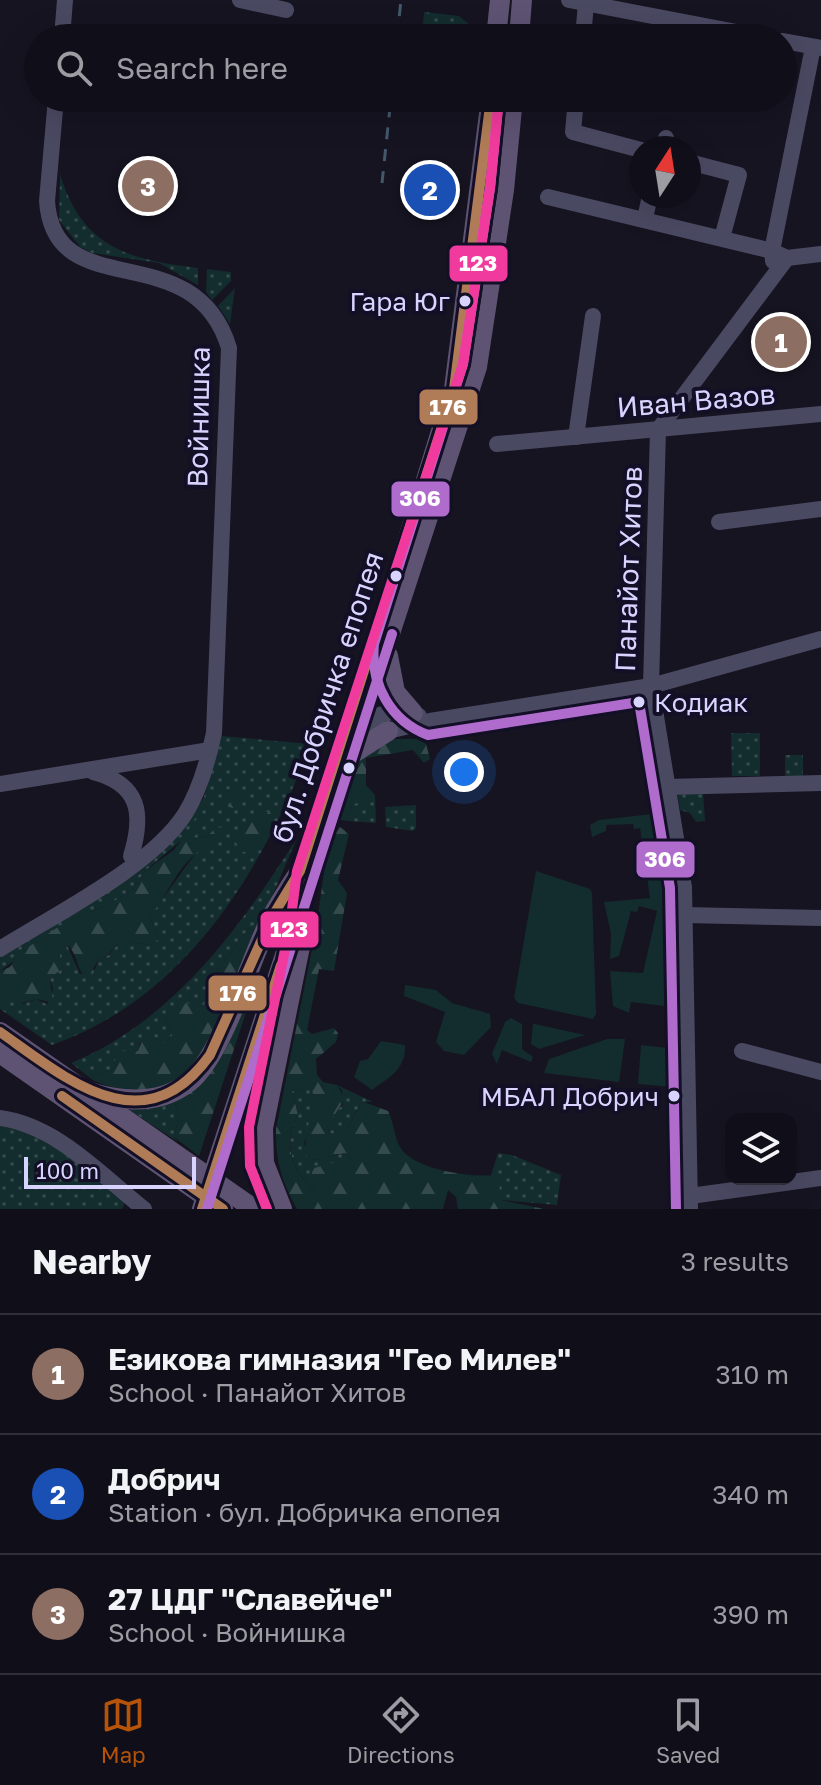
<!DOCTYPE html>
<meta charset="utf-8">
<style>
:root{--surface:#100f19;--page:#191822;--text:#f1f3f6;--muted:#9c9ca2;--line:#302f38;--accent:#b45309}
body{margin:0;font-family:"Golos Text",sans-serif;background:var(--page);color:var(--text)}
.controls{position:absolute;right:24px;bottom:24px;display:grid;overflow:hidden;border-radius:16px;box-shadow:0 8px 32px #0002}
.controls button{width:72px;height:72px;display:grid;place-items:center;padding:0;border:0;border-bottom:2px solid var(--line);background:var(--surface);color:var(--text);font:40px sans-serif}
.compass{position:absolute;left:629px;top:136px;width:72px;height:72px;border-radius:50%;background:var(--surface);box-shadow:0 8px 32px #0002;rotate:12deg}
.scale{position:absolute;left:24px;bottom:20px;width:172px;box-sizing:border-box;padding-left:8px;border:4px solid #d9d4ff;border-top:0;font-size:22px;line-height:28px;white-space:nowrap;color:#d9d4ff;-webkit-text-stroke:6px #130f26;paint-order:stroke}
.you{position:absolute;left:464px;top:772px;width:28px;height:28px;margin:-20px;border:6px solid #fff;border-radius:50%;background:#1a73e8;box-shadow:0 0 0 12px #1a73e833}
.badge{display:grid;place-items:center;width:52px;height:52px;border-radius:50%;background:var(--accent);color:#fff;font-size:26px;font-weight:700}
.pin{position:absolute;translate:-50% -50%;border:4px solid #fff;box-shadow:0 2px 8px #0006}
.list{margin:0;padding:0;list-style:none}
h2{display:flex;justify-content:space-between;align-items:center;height:104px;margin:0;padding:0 32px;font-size:34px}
h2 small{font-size:26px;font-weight:400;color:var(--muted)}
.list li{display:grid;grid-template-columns:52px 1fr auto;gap:24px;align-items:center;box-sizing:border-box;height:120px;padding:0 32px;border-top:2px solid var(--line)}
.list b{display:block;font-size:30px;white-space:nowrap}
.list p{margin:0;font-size:26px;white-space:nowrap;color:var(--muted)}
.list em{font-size:26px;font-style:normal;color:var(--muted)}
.icon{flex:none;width:44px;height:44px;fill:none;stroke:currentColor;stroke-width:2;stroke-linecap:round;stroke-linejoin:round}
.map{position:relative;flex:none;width:821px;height:1209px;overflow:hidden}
.search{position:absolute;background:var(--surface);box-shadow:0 8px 32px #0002;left:24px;right:24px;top:24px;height:88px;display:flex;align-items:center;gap:20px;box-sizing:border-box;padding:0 28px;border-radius:44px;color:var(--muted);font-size:30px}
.sheet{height:464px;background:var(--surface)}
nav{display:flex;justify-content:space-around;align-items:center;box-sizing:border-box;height:112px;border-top:2px solid var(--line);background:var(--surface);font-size:22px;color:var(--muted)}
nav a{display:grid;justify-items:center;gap:4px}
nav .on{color:var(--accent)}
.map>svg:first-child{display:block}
</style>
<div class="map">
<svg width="821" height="1209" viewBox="0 0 821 1209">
<defs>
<pattern id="grass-dots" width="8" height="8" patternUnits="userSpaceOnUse" patternTransform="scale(2)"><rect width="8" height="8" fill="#132c2d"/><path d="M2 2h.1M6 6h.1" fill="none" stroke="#354a4c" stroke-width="1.8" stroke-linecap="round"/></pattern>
<pattern id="forest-firs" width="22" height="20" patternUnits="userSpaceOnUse" patternTransform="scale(2)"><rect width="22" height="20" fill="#132c2d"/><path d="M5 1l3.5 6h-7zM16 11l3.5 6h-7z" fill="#354a4c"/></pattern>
</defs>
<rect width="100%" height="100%" fill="#161421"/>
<g fill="url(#grass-dots)">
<path d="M424 12 459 16 481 34V38L422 37Z"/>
<path d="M60 174C82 248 130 260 198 268V285L159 263 92 253 80 247 59 220Z"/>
<path d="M207 269 231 272V281L212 300 206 292Z"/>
<path d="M235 288 230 324 218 306Z"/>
<path d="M731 733H760V776H732Z"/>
<path d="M221 736 311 744C262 871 187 997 52 1045L0 1009V996L23 1004 36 999 47 1004 53 990 50 978 60 970V949L67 945 80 974 95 969 99 959 109 955 120 941 151 945 158 939 150 916 208 836 192 839 205 820 145 871 132 890 108 905 67 921 0 971V956L186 823 204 797Z"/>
<rect x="785" y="755" width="18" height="23"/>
<path d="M703 791 705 821 696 822 690 813 680 810 677 792Z"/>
<path d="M375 795 376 823 348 821 352 805Z"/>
<path d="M416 805V828L413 831 386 827 385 807Z"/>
<path d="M297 838 257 932 249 928 209 982 207 1000 203 1006 165 1019 173 1035 165 1043H140L138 1051 116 1057 113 1070 94 1075 93 1080 71 1063C173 1021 240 928 297 838Z"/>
<path d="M337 1085 373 1102H364C352 1112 352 1127 340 1136L331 1134 327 1126 332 1114 343 1105 342 1090Z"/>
<path d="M306 1087 313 1093 314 1110 304 1144 313 1160 345 1153 354 1158 315 1190C292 1174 282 1140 298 1115L292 1091Z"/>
<path d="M175 1102 178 1119 174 1137 178 1142 125 1107Z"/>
<path d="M0 1122 53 1141 125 1202 122 1209H0Z"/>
<path d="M498 1153 512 1155 561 1175 557 1205 501 1200 491 1175Z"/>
</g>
<g fill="url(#forest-firs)" fill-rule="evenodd">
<path d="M389 739H417L426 744 430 759 424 763 413 750 366 758V785L375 795 352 805 348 821 341 820 338 814 358 758Z"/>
<circle cx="233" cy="798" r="10"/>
<path d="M264 812H270L274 819C270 835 263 854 243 852L236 843C242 827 247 818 264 812Z"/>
<path d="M198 817 205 820 193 839 208 836 216 827 225 828 226 834C213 842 198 850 188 861 172 878 165 899 150 916L158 939 151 945 120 941 108 955 99 959 87 979C76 970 78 953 67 945L60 949V970L50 979 53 1003 36 999 17 1005 0 996V971L10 967 18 954 67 921 108 905 132 890 145 871 174 850Z"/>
<path d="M340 827 349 834 338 880 347 893 334 971 319 969 307 1030 312 1034 334 1028 338 1033 336 1042 316 1059 317 1075 323 1082 337 1085 345 1099 327 1126 330 1133 340 1135C352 1127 353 1112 364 1102L388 1111C394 1123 394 1137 400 1147 413 1170 472 1178 498 1175L501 1200 544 1209H458L456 1197 448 1190 443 1209H297C282 1183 275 1159 276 1129L316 929 328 844ZM306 1087 313 1093C314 1117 301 1134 307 1158L312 1160 345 1153 352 1157 311 1169 315 1190C291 1173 282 1139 298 1115L292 1091Z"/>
<path d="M249 928 257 932C240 970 214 1049 185 1075 160 1098 120 1093 93 1080L94 1075 113 1070 116 1057 122 1051H138L144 1036 152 1035 165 1043 173 1035 165 1019 170 1010 187 1003 203 1006 207 1000 209 982Z"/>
<path d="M247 997 250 1000 199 1156 174 1137 178 1119 175 1102Z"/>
</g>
<g fill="#132c2d">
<path d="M661 813 674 900 681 1008 631 1002 629 1013 613 1006 610 971 643 973 657 911 639 906 637 912 631 911 619 956 610 959 611 934 604 902 650 898 640 828 634 829 633 824 606 825V831L592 837 590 825 599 820Z"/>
<path d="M536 871 590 889 592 893 596 1014 593 1019 518 1003 514 998Z"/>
<path d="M405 985 436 990 452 1003 490 1014 491 1027 464 1055 444 1051 436 1042 445 1012 404 996Z"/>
<path d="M511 1018 522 1024V1049L533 1057 531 1062 502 1050 497 1064 492 1054 505 1022Z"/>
<path d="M533 1024H535L585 1035 539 1049 531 1044Z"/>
<path d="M607 1039H625L619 1082 544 1073 549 1059Z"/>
<path d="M381 1041 405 1045C406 1069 390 1077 372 1090L354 1077 360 1061 368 1059Z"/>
<path d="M641 1045 677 1049 678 1084 673 1087 638 1084Z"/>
</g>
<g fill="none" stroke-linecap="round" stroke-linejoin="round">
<g stroke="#4a4962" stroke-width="16">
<path d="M240 0 286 10"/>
<path d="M569 0 767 38"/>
<path d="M62 38 65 0"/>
<path d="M583 38 586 3"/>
<path d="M783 41 821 48"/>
<path d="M576 98 573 132 641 150"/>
<path d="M663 148 666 138"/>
<path d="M689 162 739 175 722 238"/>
<path d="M548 197 772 251 787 258 821 254"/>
<path d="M645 218 650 196"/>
<path d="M773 261 772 251 813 47"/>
<path d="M576 437 593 316"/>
<path d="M497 444 821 414"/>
<path d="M719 522 821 509"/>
<path d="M355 707 372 727 388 731 430 721 651 686 821 639"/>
<path d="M348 727C368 718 397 705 419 716"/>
<path d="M93 772C140 784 144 814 131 856"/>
<path d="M0 784 210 750"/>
<path d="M667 787 821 783"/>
<path d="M685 915 821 918"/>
<path d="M0 949C54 915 151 867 185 814 200 790 208 761 214 733L229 348C194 232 54 308 47 201L56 98"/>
<path d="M742 1051 821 1072"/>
<path d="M0 1118C57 1126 100 1174 144 1209"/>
<path d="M690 1196 821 1178"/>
<path d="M690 1209 684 887 651 686 658 430 787 258"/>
</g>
<g stroke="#5e5373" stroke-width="20">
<path d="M496 38 500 0"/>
<path d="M519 38 522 0"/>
<path d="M402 558 454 389 491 98"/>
<path d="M388 656 395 692 413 713"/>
<path d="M352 754 388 731"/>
<path d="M0 1032 254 1209"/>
<path d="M0 1053 223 1209"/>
<path d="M90 1092C123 1102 160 1105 189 1082 223 1055 250 959 271 918 280 902 290 886 300 871"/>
<path d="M202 1209 477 367 504 190 513 98"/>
<path d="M282 1209 264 1163 263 1128 302 937"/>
</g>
<g stroke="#43596b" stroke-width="3" stroke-dasharray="12 10" stroke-linecap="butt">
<path d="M397 38 401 0"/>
<path d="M382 183 391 98"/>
</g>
<g stroke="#130f26" stroke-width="16">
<g id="bus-1">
<path d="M0 1032C67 1079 144 1147 210 1055L272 917 300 871 454 389 491 98"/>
<path d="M62 1096 223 1209"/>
<path d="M202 1209 281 965"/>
</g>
</g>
<g stroke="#130f26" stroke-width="16">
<g id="bus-2">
<path d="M499 98 490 188 463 364 374 644C370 683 390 721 428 735L639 702 670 888 676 1209"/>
<path d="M207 1209 392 634"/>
</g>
</g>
<g stroke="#130f26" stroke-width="16">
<path id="bus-3" d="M267 1209 250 1166 249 1127 290 925 297 871 463 364 490 188 499 98"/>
</g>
<use href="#bus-1" stroke="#b07c57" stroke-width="10"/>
<use href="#bus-2" stroke="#b06ccc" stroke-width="10"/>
<use href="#bus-3" stroke="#f13a9d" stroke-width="10"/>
</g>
<g fill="#d9d4ff" stroke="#130f26" stroke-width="3">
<circle cx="465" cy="301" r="7"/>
<circle cx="396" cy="576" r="7"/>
<circle cx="639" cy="702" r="7"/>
<circle cx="349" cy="768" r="7"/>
<circle cx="674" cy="1096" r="7"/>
</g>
<g text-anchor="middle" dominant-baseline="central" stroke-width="8" stroke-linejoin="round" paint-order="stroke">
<g font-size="26" fill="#d9d4ff" stroke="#130f26" text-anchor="end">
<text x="450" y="301">Гара Юг</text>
<text x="654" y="702" text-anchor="start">Кодиак</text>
<text x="659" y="1096">МБАЛ Добрич</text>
</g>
<g font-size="28" fill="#d9d4ff" stroke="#130f26">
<text transform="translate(696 400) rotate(-5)">Иван Вазов</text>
<text transform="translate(198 417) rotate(-89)">Войнишка</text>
<text transform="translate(628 569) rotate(-88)">Панайот Хитов</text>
<text transform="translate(327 697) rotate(-72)">бул. Добричка епопея</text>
</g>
</g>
<g stroke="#130f26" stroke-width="3">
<rect x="448" y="244" width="61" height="39" rx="8" fill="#f13a9d"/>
<rect x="418" y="388" width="61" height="38" rx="8" fill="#b07c57"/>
<rect x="390" y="480" width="61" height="38" rx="8" fill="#b06ccc"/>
<rect x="635" y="840" width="61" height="39" rx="8" fill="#b06ccc"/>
<rect x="259" y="910" width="61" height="39" rx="8" fill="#f13a9d"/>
<rect x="207" y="974" width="61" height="38" rx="8" fill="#b07c57"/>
</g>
<g font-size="22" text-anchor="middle" font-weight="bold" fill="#fff">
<text x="478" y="271">123</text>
<text x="448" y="415">176</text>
<text x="420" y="506">306</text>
<text x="665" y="867">306</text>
<text x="289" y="937">123</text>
<text x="238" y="1001">176</text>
</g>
</svg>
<div class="controls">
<button><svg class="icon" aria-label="layers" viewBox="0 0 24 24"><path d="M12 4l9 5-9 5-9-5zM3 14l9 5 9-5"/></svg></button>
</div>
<svg class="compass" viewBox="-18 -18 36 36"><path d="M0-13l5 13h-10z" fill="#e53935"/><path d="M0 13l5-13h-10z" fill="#9c9ca2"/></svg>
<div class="scale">100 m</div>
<div class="you"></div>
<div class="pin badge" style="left:781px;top:342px;background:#8d6e63">1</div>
<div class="pin badge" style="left:430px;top:190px;background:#1a4fb4">2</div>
<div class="pin badge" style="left:148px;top:186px;background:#8d6e63">3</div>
<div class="search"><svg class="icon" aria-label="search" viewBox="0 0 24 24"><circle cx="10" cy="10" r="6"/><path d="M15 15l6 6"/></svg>Search here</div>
</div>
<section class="sheet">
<h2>Nearby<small>3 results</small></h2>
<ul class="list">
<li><span class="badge" style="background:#8d6e63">1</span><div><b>Езикова гимназия &quot;Гео Милев&quot;</b><p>School · Панайот Хитов</p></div><em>310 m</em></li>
<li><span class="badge" style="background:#1a4fb4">2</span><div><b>Добрич</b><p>Station · бул. Добричка епопея</p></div><em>340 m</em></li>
<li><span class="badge" style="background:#8d6e63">3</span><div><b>27 ЦДГ &quot;Славейче&quot;</b><p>School · Войнишка</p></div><em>390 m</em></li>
</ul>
</section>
<nav>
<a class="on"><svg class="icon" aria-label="map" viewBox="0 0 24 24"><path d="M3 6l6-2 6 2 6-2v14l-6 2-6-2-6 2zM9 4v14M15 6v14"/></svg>Map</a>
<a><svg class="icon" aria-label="directions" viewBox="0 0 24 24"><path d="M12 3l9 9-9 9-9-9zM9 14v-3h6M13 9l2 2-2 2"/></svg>Directions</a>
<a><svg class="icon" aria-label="saved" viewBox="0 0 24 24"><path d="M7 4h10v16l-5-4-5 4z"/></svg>Saved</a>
</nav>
